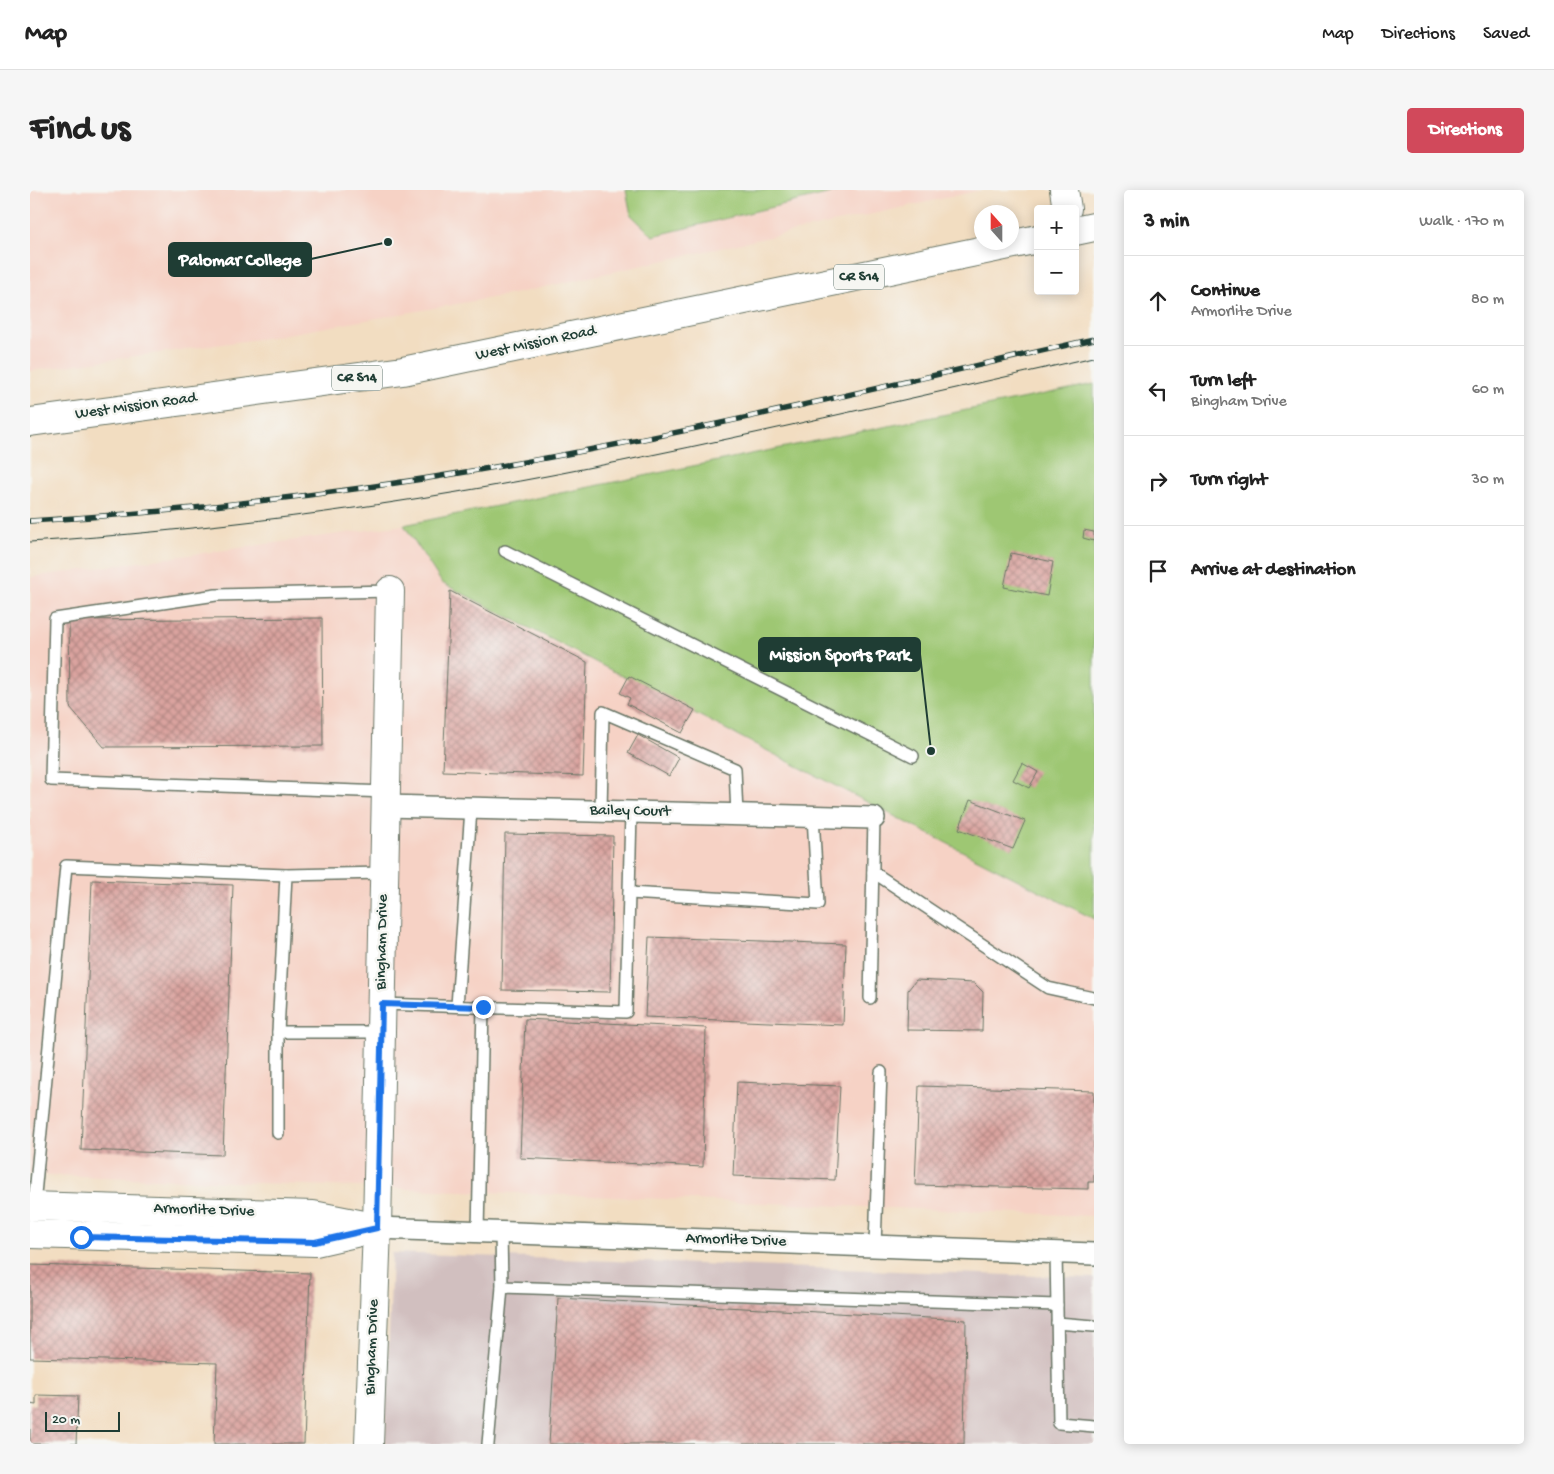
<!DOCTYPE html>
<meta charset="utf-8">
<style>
:root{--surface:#fff;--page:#f6f6f6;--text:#222;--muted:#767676;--line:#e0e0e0;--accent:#d1495b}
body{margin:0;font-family:"Gochi Hand",sans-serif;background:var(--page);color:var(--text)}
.controls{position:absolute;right:15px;top:15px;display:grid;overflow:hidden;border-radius:5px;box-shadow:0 2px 12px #0003}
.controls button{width:45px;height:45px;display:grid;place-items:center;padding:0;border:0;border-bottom:1px solid var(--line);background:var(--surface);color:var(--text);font:25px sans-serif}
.compass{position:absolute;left:944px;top:15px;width:45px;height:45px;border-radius:50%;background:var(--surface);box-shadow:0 2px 12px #0003;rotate:339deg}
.scale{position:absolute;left:15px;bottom:12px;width:75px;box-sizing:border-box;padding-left:5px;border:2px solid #1f3d34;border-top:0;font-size:14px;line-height:18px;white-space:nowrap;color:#1f3d34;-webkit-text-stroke:4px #f6f6f2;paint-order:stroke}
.stop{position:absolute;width:15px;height:15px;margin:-11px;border:4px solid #1a73e8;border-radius:50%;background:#fff}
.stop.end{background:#1a73e8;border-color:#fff;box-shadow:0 1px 5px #0008}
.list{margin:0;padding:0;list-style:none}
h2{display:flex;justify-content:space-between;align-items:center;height:65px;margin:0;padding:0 20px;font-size:21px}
h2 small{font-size:16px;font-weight:400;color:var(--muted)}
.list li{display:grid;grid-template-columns:32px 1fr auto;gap:15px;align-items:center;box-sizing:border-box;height:90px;padding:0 20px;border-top:1px solid var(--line)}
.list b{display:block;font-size:19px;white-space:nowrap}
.list p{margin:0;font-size:16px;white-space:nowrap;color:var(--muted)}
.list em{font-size:16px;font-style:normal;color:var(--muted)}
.icon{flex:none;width:28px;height:28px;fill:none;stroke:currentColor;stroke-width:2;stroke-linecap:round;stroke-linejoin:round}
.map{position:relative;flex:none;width:1064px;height:1254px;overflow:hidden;border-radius:5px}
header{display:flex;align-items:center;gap:30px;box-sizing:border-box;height:70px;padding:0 25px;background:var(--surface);border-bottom:1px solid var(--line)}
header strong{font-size:24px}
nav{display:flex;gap:28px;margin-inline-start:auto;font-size:18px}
.intro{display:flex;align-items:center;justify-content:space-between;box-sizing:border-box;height:120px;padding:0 30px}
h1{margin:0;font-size:35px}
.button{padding:12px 22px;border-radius:5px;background:var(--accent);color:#fff;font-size:18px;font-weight:700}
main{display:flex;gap:30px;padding:0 30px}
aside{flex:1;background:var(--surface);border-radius:5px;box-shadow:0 2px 12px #0003}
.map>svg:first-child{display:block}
</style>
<header>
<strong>Map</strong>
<nav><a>Map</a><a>Directions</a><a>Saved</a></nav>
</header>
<div class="intro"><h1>Find us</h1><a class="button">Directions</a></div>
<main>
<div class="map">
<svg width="1064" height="1254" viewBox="0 0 1064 1254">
<defs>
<pattern id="building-cross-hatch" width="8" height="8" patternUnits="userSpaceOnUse" patternTransform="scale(1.25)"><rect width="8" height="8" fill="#daa39f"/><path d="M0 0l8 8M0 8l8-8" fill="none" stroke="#b08682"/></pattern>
</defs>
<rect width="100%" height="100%" fill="#f6f6f2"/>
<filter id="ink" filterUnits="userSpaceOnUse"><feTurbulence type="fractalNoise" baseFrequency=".02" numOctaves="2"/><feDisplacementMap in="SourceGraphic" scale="10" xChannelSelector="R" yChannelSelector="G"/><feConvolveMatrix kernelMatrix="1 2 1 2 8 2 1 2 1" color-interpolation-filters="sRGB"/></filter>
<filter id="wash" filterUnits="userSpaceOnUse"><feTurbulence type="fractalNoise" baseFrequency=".0096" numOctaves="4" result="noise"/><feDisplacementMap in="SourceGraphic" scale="20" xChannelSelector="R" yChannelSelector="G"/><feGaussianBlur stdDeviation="1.12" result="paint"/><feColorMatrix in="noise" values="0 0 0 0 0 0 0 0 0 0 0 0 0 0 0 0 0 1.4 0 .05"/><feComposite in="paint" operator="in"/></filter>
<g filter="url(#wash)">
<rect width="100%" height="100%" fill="#f2ddc1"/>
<g fill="#f6d2c5">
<path d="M0 0H951L483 104 235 148 0 181Z"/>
<path d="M374 335 412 393 1064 729V1026L0 984 1 387Z"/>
</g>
<path fill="#d1bfbf" d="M362 1063 1064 1088V1254H355Z"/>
<g fill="#9ec773" stroke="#5e8254">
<path d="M596 0H813L623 46 601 25Z"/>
<path d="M1064 194V729L412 393 374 335Z"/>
</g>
<g id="blocks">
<g fill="url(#building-cross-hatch)">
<path d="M1054 340 1064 342V351L1053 348Z"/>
<path d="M981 363 1023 372 1017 406 974 397Z"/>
<path d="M420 401 557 472 553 586 413 581Z"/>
<path d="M292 428 293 556 74 557 40 517 39 430Z"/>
<path d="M599 486 665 520 652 543 597 514 600 508 590 503Z"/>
<path d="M608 545 649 568 639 586 598 563Z"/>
<path d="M992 573 1008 582 999 598 983 590Z"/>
<path d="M940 610 995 631 983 659 929 639Z"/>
<path d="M475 644 583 646 580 802 472 800Z"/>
<path d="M62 690 203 695 193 965 51 960Z"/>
<path d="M619 747 816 754 813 835 615 827Z"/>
<path d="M886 790 944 793 953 802 952 841 877 840 878 800Z"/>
<path d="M495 829 676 838 673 977 490 968Z"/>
<path d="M707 892 810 896 805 990 703 986Z"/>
<path d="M889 896 1064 901V992H1058V999L885 995Z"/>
<path d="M0 1075 280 1083 274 1254H184L187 1173 0 1168Z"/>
<path d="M528 1108 936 1130 934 1254H519Z"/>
<path d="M6 1205 48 1206 46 1254H0V1214L6 1215Z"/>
</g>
</g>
</g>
<g filter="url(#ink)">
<use href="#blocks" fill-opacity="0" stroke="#697565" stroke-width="1"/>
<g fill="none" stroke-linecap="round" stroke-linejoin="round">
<g stroke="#697565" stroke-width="14">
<g id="service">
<path d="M475 361 883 566"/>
<path d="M357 602 21 590 25 429 186 405 360 401"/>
<path d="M571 622 573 522 705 579 707 625"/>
<path d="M843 682 1018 798 1064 808"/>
<path d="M599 703 788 714 783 626"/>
<path d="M840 808 844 628"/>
<path d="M352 814 596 822 601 622"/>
<path d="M427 816 441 619"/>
<path d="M248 842 256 685 354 683"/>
<path d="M248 943V842H351"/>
<path d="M4 1015 36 676 256 685"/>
<path d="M448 1041 453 817"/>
<path d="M845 1056 851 882"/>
<path d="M1026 1062 1029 1233 1064 1236"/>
<path d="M472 1097 1027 1115"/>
<path d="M1027 1133 1064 1136"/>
<path d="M458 1254 472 1097 471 1042"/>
</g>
</g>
<g stroke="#697565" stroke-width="24">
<g id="minor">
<path d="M356 616 844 628"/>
<path d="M347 1038 1064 1064"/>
</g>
</g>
<g stroke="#697565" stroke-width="30">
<g id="tertiary">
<path d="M1034 0 1037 19"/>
<path d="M0 1016 283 1025 339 1036"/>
<path d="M0 1044 285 1052 347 1038"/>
<path d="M339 1254 347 1038 360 401"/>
</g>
</g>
<g stroke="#697565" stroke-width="30">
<g id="primary">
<path d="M1045 41 1064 37"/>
<path d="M0 232 373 181 1008 49"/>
</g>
</g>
<use href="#service" stroke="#fff" stroke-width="11"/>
<use href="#minor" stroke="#fff" stroke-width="21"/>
<use href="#tertiary" stroke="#fff" stroke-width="28"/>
<use href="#primary" stroke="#fff" stroke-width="28"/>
<path stroke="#1f3d34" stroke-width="1" d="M0 352C175 340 350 318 522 285 704 250 884 207 1064 167"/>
<g stroke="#1f3d34" stroke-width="5.5">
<path id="rail" d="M0 331C150 322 300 305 448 280 655 245 859 195 1064 149"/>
</g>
<use href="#rail" stroke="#f6f6f2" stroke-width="4" stroke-dasharray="11" stroke-linecap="butt"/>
</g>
</g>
<g fill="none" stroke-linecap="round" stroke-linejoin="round" filter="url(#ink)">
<path stroke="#1a73e8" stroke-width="6" d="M51 1047 285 1052 347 1038 352 814 453 817"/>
</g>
<g text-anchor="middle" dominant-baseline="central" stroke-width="5" stroke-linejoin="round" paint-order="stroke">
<g fill="#f6f6f2" stroke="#60746d" stroke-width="1">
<rect x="804" y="74.5" width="50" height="25" rx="4"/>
<rect x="302" y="175.5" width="50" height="25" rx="4"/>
</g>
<g font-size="15" font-weight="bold" fill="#1f3d34">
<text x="829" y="87">CR S14</text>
<text x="327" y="188">CR S14</text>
</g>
<g font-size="16" fill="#1f3d34" stroke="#f6f6f2">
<text transform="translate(506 154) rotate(-12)">West Mission Road</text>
<text transform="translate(106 217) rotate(-8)">West Mission Road</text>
<text transform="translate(600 622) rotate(1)">Bailey Court</text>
<text transform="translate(353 752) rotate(-89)">Bingham Drive</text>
<text transform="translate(174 1021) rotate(2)">Armorlite Drive</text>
<text transform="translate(706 1051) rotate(2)">Armorlite Drive</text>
<text transform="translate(343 1157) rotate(-88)">Bingham Drive</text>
</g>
</g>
<path fill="none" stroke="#1f3d34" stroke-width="2" d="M358 52L281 69M901 561L890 464"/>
<g fill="#1f3d34" stroke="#f6f6f2" stroke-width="2">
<circle cx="358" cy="52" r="5"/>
<circle cx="901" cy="561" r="5"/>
</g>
<g fill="#1f3d34" stroke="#1f3d34" stroke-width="2">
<rect x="139" y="53" width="142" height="33" rx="5"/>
<rect x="729" y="448" width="161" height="33" rx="5"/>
</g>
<g font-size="18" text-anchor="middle" font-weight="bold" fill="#fff">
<text x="210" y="75">Palomar College</text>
<text x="810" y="470">Mission Sports Park</text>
</g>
</svg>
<div class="controls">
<button>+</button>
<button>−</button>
</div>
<svg class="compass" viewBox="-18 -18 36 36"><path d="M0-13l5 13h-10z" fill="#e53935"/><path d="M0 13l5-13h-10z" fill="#767676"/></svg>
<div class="scale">20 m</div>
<div class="stop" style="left:51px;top:1047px"></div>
<div class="stop end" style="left:453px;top:817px"></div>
</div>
<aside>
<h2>3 min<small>Walk · 170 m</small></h2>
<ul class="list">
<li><svg class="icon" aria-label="ahead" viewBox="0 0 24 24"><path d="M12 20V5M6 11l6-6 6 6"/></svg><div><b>Continue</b><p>Armorlite Drive</p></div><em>80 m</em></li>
<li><svg class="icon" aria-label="left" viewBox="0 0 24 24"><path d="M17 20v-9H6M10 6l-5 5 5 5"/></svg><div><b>Turn left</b><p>Bingham Drive</p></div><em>60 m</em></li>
<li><svg class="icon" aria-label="right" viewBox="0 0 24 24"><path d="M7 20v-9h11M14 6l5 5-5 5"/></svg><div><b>Turn right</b></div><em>30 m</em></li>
<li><svg class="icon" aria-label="arrive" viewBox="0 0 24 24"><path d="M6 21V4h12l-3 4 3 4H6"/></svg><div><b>Arrive at destination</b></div></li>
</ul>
</aside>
</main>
